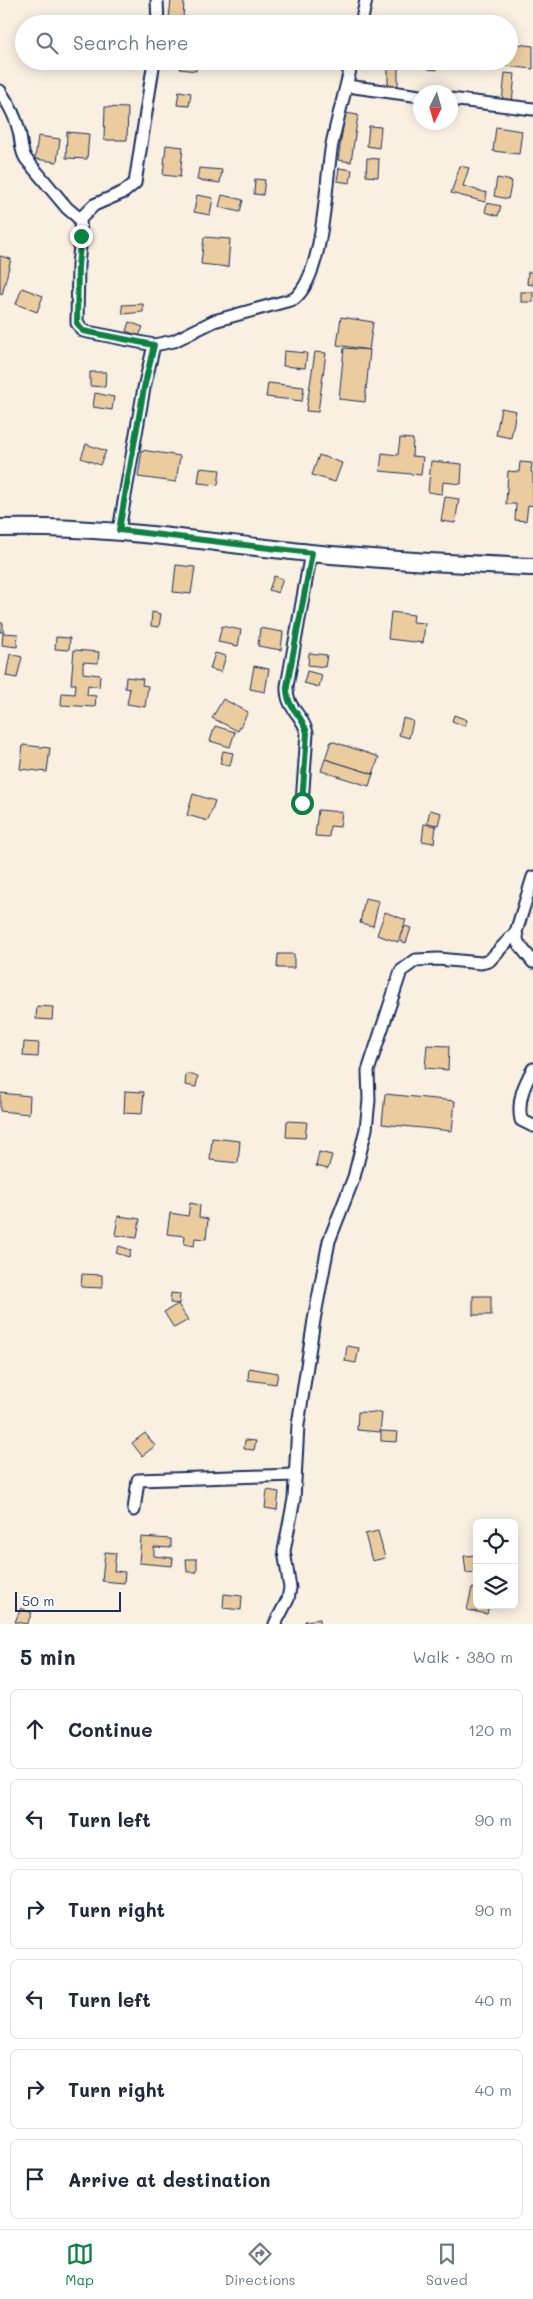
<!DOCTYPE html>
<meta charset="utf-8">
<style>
:root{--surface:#fff;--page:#f2f2f3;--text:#1f2937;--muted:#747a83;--line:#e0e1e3;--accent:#0b8043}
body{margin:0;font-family:Mali,sans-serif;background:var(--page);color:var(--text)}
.controls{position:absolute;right:15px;bottom:15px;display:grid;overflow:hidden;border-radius:8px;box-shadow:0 2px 12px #0003}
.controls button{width:45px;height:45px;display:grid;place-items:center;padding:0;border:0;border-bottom:1px solid var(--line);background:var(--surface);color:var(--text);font:25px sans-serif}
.compass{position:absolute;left:413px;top:85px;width:45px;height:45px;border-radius:50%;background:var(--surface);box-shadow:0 2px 12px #0003;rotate:185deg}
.scale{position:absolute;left:15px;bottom:12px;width:106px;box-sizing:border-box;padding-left:5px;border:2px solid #1b2f5e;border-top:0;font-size:14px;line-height:18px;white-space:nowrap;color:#1b2f5e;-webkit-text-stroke:4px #fff;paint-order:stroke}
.stop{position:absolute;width:15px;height:15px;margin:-11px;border:4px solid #0b8043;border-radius:50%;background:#fff}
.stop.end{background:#0b8043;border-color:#fff;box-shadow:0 1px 5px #0008}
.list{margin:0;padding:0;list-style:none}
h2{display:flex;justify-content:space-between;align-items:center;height:65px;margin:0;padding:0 20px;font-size:21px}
h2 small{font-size:16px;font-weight:400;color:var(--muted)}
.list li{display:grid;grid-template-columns:32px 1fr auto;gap:15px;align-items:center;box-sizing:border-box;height:80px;margin:0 10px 10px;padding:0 10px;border:1px solid var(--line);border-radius:8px}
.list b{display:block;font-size:19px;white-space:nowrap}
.list em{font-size:16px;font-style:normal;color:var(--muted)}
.icon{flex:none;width:28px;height:28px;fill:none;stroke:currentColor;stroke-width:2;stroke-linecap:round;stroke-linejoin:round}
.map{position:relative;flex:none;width:533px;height:1624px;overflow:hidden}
.search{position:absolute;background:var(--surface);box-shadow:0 2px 12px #0003;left:15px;right:15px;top:15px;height:55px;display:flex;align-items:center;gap:12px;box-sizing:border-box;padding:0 18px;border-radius:28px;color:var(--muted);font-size:19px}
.sheet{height:605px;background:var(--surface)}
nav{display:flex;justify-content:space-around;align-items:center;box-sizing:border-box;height:70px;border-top:1px solid var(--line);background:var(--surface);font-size:14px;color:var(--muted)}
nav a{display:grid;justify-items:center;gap:2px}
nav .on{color:var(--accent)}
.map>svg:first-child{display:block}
</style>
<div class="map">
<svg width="533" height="1624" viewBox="0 0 533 1624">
<rect width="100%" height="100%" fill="#f9f0e2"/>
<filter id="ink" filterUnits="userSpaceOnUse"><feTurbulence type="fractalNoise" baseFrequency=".02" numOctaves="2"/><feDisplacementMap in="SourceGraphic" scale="10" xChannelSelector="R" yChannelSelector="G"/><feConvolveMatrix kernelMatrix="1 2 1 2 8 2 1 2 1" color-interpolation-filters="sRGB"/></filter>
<g filter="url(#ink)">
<g fill="#ebcc9e" stroke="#1b2f5e">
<path d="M171 0H184L183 20 169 18Z"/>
<path d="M399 19V24H378V20Z"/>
<path d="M509 43 533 46V69L506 66V61H509Z"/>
<path d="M181 61H197L196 71 180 69Z"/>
<rect x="388" y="61" width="10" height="25"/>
<path d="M429 61H437V70L428 69Z"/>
<path d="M505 73 515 74 512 103 502 102Z"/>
<path d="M179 91 191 93 189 106 177 105Z"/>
<path d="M105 107 128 108 127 140H104Z"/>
<path d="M345 113 358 115 351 162 338 160Z"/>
<path d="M369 126 381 127 379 148 367 146Z"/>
<path d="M496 127 522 131 519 154 493 151Z"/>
<path d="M67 132 89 134 87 159 66 158Z"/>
<path d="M38 136 60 139 57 162 35 159Z"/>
<path d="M166 145 183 147 180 177 163 175Z"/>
<path d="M367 158 379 159 378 177 366 176Z"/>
<path d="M460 166 469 168 463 186 487 193 485 202 451 193Z"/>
<path d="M199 168 222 170 220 183 197 180Z"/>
<path d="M339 168 352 170 350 183 337 181Z"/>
<path d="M497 178 512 181 508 199 494 196Z"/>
<path d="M255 179 265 180 263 195 254 194Z"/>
<path d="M197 195 213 198 210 215 194 212Z"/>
<path d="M222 195 243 200 240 212 219 207Z"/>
<path d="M487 203 501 206 498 216 485 212Z"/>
<path d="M204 237 230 239 228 267 201 264Z"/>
<path d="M0 256 11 259 2 295 0 294Z"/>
<path d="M528 272H533V285L527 284Z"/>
<path d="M22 288 43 296 37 312 16 304Z"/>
<rect x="521" y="292" width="12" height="10"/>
<path d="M143 304V312L123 314 122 305Z"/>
<path d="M341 317 373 322 369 350 337 345Z"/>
<path d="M129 322 143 327 139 336 126 331Z"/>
<path d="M344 348 370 350 365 402 339 399Z"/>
<path d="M284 351 307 353 305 368 283 366Z"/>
<path d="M315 352 326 353 318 412 306 411Z"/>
<path d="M90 372H106L105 387 90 386Z"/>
<path d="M268 383 304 387 302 401 266 397Z"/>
<path d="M95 393 114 397 112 410 93 407Z"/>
<path d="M501 408 516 411 511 438 496 435Z"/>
<path d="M400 438 413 439 412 456 423 457 421 475 380 471 382 453 398 455Z"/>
<path d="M86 444 106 451 100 465 81 458Z"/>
<path d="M142 450 180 456 176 482 138 477Z"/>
<path d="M319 455 342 463 335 482 312 475Z"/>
<path d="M431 461 462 464 461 484 443 482 442 494 428 492Z"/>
<path d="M520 462 532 463 531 472 533 473V506L528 505 526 521 515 520 516 504H506L508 471 519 472Z"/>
<path d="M200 468 220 470 218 485 198 483Z"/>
<path d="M445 497 459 499 455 523 441 521Z"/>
<path d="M176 565 195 567 191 594 173 592Z"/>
<path d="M274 576 283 579 278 593 269 590Z"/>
<path d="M152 612 161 614 159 627 151 626Z"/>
<path d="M391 612 414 615 413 622 425 623 423 643 388 639Z"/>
<rect x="0" y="623" width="3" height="9"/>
<path d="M222 626 241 630 238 646 218 642Z"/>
<path d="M260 628 283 632 281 650 258 646Z"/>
<path d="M3 633 18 634 17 647 2 645Z"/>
<path d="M56 637 70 638 69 650 55 649Z"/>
<path d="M74 650 99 652 98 663 83 662V673L100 675 99 687 88 685 87 695 96 696 95 707 61 705 62 693 75 694 76 684H71Z"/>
<path d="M215 653 226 656 221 672 210 669Z"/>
<path d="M309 653 327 655 325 667 308 665Z"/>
<path d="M10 654 22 657 17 678 6 676Z"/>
<path d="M254 666 269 669 265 692 250 689Z"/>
<path d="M307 671 322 675 319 687 304 683Z"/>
<path d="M126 677 143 679 142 685 148 686 145 707 127 704 130 689 125 688Z"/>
<path d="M223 699 248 712 238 731 212 718Z"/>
<path d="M454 715 467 720 465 726 452 721Z"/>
<path d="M403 718 413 721 409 738 399 735Z"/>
<path d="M215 726 235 732 230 747 210 741Z"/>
<path d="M331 741 379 757 373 774 325 759Z"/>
<path d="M23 745 50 748 47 772 20 769Z"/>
<path d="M223 751 233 753 230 766 220 764Z"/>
<path d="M325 759 373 774 369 786 321 771Z"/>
<path d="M193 794 215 801 208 821 187 815Z"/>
<path d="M318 810 342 812 340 827 330 826 329 837 315 836Z"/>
<path d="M430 810 441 813 438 825 427 823Z"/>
<path d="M424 824 436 826 434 843 422 841Z"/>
<path d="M365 898 379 901 373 926 360 923Z"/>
<path d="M385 912 406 920 398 942 377 935Z"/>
<path d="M405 926 411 928 406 943 400 941Z"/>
<path d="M278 954H294V968H277Z"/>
<path d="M37 1006 53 1007 52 1020 36 1019Z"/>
<path d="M24 1042 39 1043 38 1057 23 1056Z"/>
<path d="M427 1045 449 1046 448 1070 425 1068Z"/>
<path d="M186 1074 198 1076 196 1087 185 1085Z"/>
<path d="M125 1091 144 1092 142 1114 124 1113Z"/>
<path d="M0 1093 30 1096 29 1114 0 1111Z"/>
<path d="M385 1094 455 1101 452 1131 382 1124Z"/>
<path d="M287 1121 307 1122 305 1138 286 1137Z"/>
<path d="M212 1138 240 1141 238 1163 210 1160Z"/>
<path d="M319 1152 332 1155 328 1169 316 1166Z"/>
<path d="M190 1203 200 1205 199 1217 208 1219 206 1239 195 1238 194 1246 184 1244 185 1236 167 1234 170 1213 188 1216Z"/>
<path d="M118 1216 140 1219 137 1238 115 1235Z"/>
<path d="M119 1246 131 1250 129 1257 116 1253Z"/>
<path d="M82 1274 102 1275V1288L81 1287Z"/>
<path d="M171 1293 180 1294 179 1304 170 1303Z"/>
<rect x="473" y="1296" width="18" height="19"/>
<path d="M178 1304 188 1320 174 1328 164 1312Z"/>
<path d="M347 1346 359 1348 356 1363 345 1361Z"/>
<path d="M249 1368 278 1373 276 1384 248 1380Z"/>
<path d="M358 1412 382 1413 380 1432 357 1430Z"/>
<path d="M381 1431 398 1432 397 1442 381 1441Z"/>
<path d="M145 1433 155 1446 142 1456 132 1443Z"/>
<path d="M245 1440 256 1441 254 1450 244 1449Z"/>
<path d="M267 1490 279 1492 277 1510 265 1508Z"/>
<path d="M378 1531 385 1558 372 1561 365 1534Z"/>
<path d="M141 1537 171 1539V1548L154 1547V1556L173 1558 172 1566 139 1563Z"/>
<path d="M105 1552 116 1553 114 1571 125 1572 124 1583 102 1581Z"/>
<path d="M477 1555V1572L466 1573 464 1556Z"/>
<path d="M186 1559H197V1572H187Z"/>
<path d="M472 1588 477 1589V1605H489L487 1614 467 1610Z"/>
<path d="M224 1594 242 1596 241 1610 223 1608Z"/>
<path d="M21 1608 32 1613 27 1624 15 1622Z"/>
<path d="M320 1619V1624H306L305 1621Z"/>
</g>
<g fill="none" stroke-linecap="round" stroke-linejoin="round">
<g stroke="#1b2f5e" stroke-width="15">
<g id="minor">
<path d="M157 0 158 24"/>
<path d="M361 24 366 0"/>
<path d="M347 86 420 96"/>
<path d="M0 91C8 103 16 117 19 131 22 142 20 150 26 159L67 208 80 219"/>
<path d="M450 99 533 109"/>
<path d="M154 345 83 331 77 323 78 265 81 236 80 219 94 205 124 192 135 183 154 61"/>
<path d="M119 530 144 388 154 345 174 341 214 321 294 299C325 274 325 182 332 144 338 116 346 89 352 61"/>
<path d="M302 803 307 733C302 712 286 710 287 686L311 553"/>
<path d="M533 877 516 932 518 943 533 962"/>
<path d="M533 1069C524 1085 517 1101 521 1120L533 1126"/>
<path d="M134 1510 138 1480 295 1475"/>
<path d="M275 1624 288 1599 290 1588 284 1551 294 1499 298 1425 314 1320 329 1241 354 1177 366 1129 369 1100 368 1071 401 971 416 960 438 959 481 963 489 961 516 932"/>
</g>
</g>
<g stroke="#1b2f5e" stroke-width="20">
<path id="secondary" d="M0 528C104 525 206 542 310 553 383 560 459 564 533 567"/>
</g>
<use href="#minor" stroke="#fff" stroke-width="11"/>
<use href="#secondary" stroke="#fff" stroke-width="16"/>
</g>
</g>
<g fill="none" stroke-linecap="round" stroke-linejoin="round" filter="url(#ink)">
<path stroke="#0b8043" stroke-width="6" d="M81 236 78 266 77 323 83 331 154 345 144 388 119 530 312 553 287 686C286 710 302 712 307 733L302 803"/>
</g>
</svg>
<div class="controls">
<button><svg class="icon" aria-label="locate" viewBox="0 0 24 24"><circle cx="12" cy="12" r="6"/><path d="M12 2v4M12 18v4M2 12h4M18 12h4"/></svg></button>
<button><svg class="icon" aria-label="layers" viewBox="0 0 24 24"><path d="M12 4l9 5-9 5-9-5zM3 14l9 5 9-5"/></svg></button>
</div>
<svg class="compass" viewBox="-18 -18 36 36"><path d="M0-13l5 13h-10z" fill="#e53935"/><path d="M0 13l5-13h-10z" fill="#747a83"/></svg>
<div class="scale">50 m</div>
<div class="stop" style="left:302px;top:803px"></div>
<div class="stop end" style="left:81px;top:236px"></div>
<div class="search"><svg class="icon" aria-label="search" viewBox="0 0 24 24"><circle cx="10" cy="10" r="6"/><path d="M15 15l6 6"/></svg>Search here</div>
</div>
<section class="sheet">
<h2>5 min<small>Walk · 380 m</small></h2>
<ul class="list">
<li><svg class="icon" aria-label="ahead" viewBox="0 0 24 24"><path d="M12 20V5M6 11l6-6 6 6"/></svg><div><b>Continue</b></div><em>120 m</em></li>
<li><svg class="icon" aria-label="left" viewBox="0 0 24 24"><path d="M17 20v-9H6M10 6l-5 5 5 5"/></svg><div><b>Turn left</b></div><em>90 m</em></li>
<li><svg class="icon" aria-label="right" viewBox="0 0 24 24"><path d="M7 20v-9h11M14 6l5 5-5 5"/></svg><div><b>Turn right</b></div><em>90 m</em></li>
<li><svg class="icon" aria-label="left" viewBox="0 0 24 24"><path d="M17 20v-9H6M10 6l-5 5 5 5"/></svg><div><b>Turn left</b></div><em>40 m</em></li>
<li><svg class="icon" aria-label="right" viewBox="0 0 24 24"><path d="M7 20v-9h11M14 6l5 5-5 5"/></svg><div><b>Turn right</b></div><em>40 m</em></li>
<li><svg class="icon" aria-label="arrive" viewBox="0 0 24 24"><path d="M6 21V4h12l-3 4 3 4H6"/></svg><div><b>Arrive at destination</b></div></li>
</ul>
</section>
<nav>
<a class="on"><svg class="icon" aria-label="map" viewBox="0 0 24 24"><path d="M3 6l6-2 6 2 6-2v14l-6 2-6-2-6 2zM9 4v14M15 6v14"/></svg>Map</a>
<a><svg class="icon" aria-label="directions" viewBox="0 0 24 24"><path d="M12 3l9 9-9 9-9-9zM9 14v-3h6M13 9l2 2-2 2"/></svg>Directions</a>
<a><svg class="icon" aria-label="saved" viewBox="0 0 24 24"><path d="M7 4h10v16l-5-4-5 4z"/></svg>Saved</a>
</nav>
